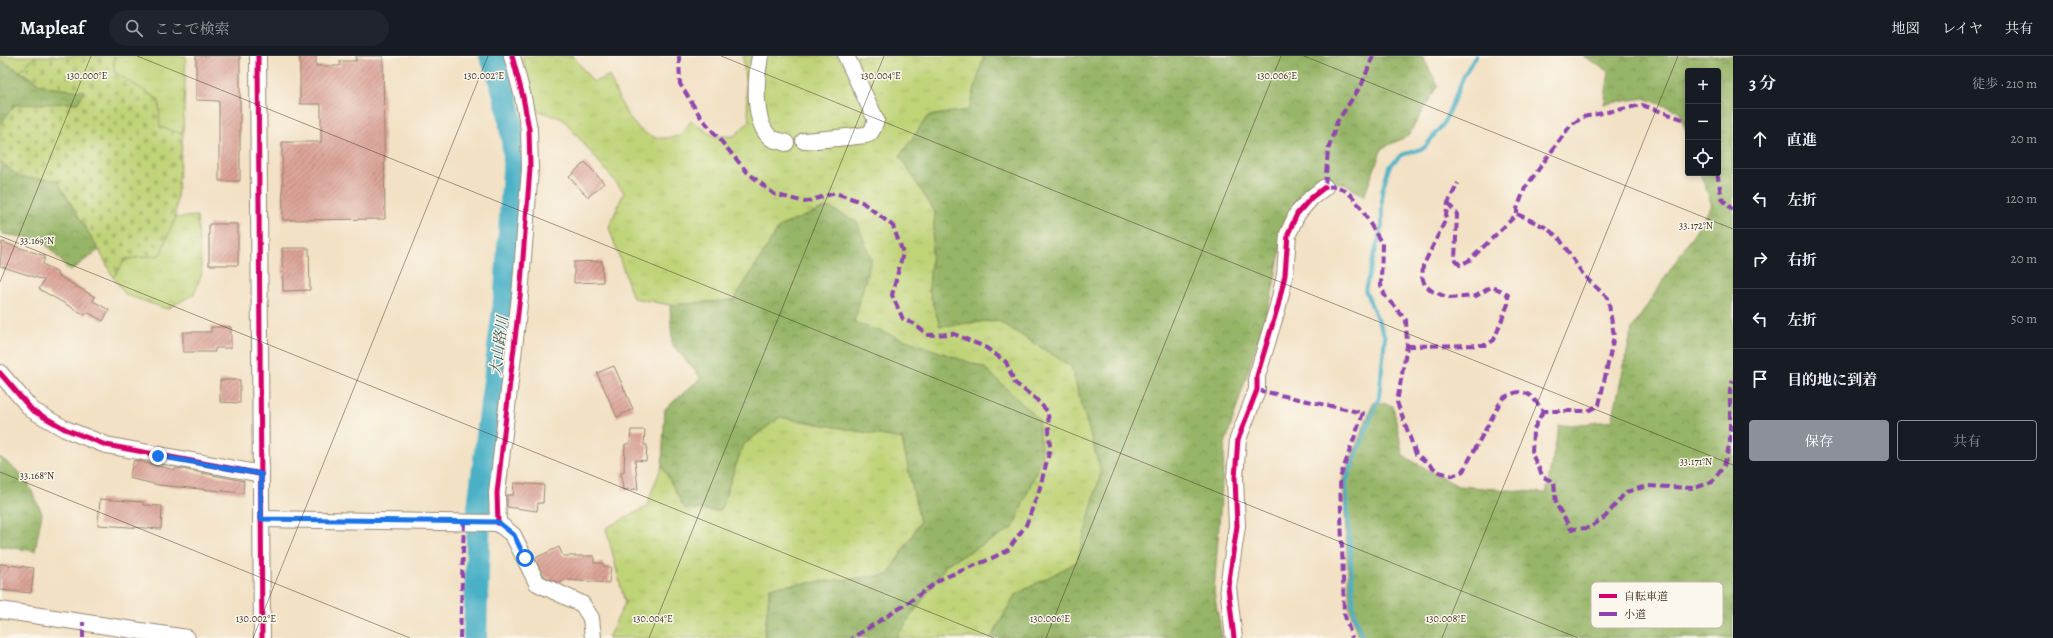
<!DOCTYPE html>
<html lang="ja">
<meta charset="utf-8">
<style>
:root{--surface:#171b24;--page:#20242c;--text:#f1f3f6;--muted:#9ea1a6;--line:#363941;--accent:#8c9099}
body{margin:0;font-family:Alegreya,"Noto Serif JP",serif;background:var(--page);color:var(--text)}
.controls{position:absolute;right:12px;top:12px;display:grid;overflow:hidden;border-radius:4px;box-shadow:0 2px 6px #0003}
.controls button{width:36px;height:36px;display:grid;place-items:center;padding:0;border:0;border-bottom:1px solid var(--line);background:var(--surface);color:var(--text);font:20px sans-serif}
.stop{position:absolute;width:12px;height:12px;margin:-9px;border:3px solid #1a73e8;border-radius:50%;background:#fff}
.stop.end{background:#1a73e8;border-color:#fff;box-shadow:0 1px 4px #0008}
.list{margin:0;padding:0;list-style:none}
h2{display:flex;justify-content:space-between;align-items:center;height:52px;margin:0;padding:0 16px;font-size:17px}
h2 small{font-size:13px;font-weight:400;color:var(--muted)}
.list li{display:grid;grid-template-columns:26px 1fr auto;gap:12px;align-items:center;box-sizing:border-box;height:60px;padding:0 16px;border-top:1px solid var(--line)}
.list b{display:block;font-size:15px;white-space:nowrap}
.list em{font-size:13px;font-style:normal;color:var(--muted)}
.actions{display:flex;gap:8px;padding:12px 16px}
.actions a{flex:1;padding:9px 0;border:1px solid var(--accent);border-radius:4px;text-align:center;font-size:14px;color:var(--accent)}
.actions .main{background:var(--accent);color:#fff}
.icon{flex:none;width:22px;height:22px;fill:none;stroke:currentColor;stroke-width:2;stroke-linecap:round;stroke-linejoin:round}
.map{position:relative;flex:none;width:1733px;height:582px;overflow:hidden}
header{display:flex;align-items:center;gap:24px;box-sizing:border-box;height:56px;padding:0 20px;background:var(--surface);border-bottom:1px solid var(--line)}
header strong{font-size:19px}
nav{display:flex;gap:22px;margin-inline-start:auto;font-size:14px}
.search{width:280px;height:36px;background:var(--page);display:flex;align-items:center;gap:10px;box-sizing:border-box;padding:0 14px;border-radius:22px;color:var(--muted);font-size:15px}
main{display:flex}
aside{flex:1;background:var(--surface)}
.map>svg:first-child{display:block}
</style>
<header>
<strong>Mapleaf</strong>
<div class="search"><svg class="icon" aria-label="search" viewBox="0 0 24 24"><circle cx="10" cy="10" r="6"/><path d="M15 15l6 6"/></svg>ここで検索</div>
<nav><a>地図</a><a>レイヤ</a><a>共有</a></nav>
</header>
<main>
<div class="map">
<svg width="1733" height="582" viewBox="0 0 1733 582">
<defs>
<pattern id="grass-tufts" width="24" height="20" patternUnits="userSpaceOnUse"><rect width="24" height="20" fill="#bfd377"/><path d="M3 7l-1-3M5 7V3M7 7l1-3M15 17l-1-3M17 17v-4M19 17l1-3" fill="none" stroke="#a5b566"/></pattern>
<pattern id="forest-crowns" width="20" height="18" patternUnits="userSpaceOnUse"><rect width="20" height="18" fill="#97b568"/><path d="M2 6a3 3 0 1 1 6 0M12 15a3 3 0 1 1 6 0" fill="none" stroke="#7c9355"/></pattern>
<pattern id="cemetery-stones" width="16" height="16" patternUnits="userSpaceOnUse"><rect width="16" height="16" fill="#bfd377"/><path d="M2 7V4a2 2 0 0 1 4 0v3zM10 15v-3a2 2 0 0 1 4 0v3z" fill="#a5b566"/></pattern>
<pattern id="building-hatch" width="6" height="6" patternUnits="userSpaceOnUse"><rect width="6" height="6" fill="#dca397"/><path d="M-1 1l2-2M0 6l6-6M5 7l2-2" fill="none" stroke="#b4857b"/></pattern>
</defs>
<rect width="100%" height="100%" fill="#fbf7ec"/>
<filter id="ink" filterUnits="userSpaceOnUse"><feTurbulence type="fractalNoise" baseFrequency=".025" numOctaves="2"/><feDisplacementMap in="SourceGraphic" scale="8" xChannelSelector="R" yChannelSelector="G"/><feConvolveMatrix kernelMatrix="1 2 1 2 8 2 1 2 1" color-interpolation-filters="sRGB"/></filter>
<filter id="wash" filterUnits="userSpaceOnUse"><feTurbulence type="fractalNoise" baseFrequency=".012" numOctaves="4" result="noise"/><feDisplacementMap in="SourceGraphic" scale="16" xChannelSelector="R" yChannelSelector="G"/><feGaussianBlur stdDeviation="0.9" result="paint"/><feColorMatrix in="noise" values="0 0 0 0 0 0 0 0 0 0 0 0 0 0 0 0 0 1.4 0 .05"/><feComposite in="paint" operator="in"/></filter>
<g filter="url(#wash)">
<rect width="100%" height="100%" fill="#f2e1c4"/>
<g fill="url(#grass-tufts)" stroke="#7d7e4a">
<path d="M0 0H36L20 15 0 4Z"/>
<path d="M114 0H186L183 78 160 71 114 15Z"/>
<path d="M522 0H573L593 26 609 20C619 42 630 76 657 82 663 83 672 81 679 80L691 65 714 80H734L749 66 743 0H984L969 54 928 60 900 100 935 156 929 234 940 270 997 264 1071 310 1101 416 1077 506 1015 539 991 582H896L947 508 1013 472 985 312 853 266 871 203 780 170 734 244 670 249 633 242 609 171 624 136 563 63 538 55Z"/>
<path d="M197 160 202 217 194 238 167 253 126 239 113 221 126 203 160 199 175 162Z"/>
<path d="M780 361 902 383 920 466 888 519 770 531 764 582H608L625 547 606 472 646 451 662 409 684 452 720 455 743 389Z"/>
</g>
<g fill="url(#forest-crowns)" stroke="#697043">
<path d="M984 0H1422L1438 29 1408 80 1382 92 1364 141 1345 127 1316 126 1286 164 1271 243 1225 388 1214 536 1222 582H991L1015 539 1077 506 1101 416 1071 310 997 264 940 270 929 234 935 156 900 100 928 60 969 54Z"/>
<path d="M1583 0H1733V582H1358L1350 555 1343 422 1374 345 1393 350 1403 400 1458 430 1546 437 1559 370 1612 365 1632 273 1712 149 1700 117H1718V15H1688V81L1679 55 1644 42 1604 48 1609 16Z"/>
<path d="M0 4 45 31 84 34 78 47 15 49 0 68Z"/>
<path d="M0 105 20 121 57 124 99 194 70 215 42 184 4 178 0 175Z"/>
<path d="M828 151 857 166 871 203 854 266 985 312 1038 363 1042 401 1013 472 947 508 896 582H764L770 531 888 519 920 466 902 383 780 361 743 389 720 455 684 452 662 409 665 353 701 322 672 288 670 249 734 244 780 170Z"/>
<path d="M0 401 25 421 42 457 35 495 0 490Z"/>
</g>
<path fill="url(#cemetery-stones)" stroke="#7d7e4a" d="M36 0H114V16L159 44 160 71 183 78 175 162 160 199 126 203 113 221 99 194 57 124 20 121 0 105V68L15 49 78 47 84 35 45 31 20 15Z"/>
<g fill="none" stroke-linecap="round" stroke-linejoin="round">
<path stroke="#48b0c6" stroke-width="4" d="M1363 582 1354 557 1346 426 1379 341 1385 281 1365 234 1382 170V135L1389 111 1401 99 1424 92 1444 67 1465 17 1476 0"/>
<path stroke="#48b0c6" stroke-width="24" d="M475 582 479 451 506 237 515 100 509 54 498 15 491 0"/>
</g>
<g id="blocks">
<g fill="url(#building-hatch)">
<path d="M196 0H240V125H219V45L196 44Z"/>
<path d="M300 0H316V10H340V5H356V0H383L385 163 283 164 282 86H321V48H300Z"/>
<path d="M585 106 604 127 588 141 569 121Z"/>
<rect x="209" y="168" width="29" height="41"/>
<path d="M2 186 45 200 43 208 58 217 57 219 95 241 93 245 109 254 103 265 87 256 85 259 39 233 44 224 0 210Z"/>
<path d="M282 192H309L310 234 283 235Z"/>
<path d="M602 205 603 226 574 227V206Z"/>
<path d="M211 271H231V292H215V296H183V276H211Z"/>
<path d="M614 310 633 353 617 361 597 317Z"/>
<path d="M220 324H240V347L220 346Z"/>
<path d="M631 374H645L644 389H647L646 405 635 404 638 433 623 434 621 416H624L625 388H630Z"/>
<path d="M134 404 175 414 176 412 244 425 243 437 158 429 129 422Z"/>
<path d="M514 427 544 429 543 447H538L537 455 507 451V439H513Z"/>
<path d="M100 443 143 446V449L162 450 161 473 98 469Z"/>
<path d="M559 491 563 500H594V507H603V510L611 511 609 527 568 524V522L559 527 544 520 535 502Z"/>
<path d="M0 508 34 512 31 537 0 534Z"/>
</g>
</g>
</g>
<g filter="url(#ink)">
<use href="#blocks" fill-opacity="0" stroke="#968671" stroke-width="1"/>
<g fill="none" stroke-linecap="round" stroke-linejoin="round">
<g stroke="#968671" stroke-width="18">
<g id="minor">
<path d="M258 0 262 582"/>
<path d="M760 0C756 21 752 67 771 82 775 85 782 85 786 87"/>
<path d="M804 85C813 84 867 80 869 78 873 75 874 69 876 64L846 0"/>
<path d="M0 317 32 354 65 373 106 389 261 418"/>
<path d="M261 463 498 467 513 479 537 527 582 548 591 562 593 582"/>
<path d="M498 467 497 437 520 240 530 113 529 73 523 41 512 0"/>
<path d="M0 554 187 582"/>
<path d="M1234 582 1228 531 1237 470 1235 422 1238 383 1257 334V320L1278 250 1285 219 1288 178 1297 158 1311 142 1325 131"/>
</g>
</g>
<use href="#minor" stroke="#fff" stroke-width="16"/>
<g stroke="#8e44ad" stroke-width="4" stroke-dasharray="8 4" stroke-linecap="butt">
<path d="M679 0 680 28 700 60 747 116 774 138 805 146 835 137 862 146 893 170 903 197 892 239 903 263 914 268 928 279 954 278 985 291 1006 306 1015 327 1036 343 1048 356 1050 393 1039 435 1026 469 1008 494 988 504 941 523 905 549 852 582"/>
<path d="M1373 0 1362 28 1337 66 1328 94 1325 131C1329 131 1334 130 1338 131 1359 138 1369 170 1382 187L1381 229 1385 240 1406 264 1407 290 1397 346 1416 398 1439 416 1453 420 1463 415 1502 343C1522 330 1530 336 1543 355"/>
<path d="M1717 117 1722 143 1733 154"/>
<path d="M1448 147 1457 158 1455 204 1460 209 1470 204 1517 158V153L1525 132 1570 70 1583 61 1642 49 1688 65"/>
<path d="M1517 158 1545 171 1559 182 1584 220 1608 242 1614 280 1599 349 1588 355H1543"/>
<path d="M1407 290 1486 289 1494 284 1508 248V239L1500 234 1491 231 1476 240 1449 242 1432 235 1425 229 1422 221 1423 210 1445 165 1448 147 1458 127"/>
<path d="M1257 334 1363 357 1340 422 1344 557 1352 582"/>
<path d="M1543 355 1533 375 1532 398 1543 421 1554 426 1556 448 1571 473 1589 472 1605 461 1626 436 1647 430 1695 432 1712 426 1724 410 1730 386V333L1733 324"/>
<path d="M83 582V566"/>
<path d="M460 582 464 466"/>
</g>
<g stroke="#fbf7ec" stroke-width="8">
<g id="cycleway">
<path d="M258 0 262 582"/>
<path d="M0 317 32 354 65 373 106 389 261 418"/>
<path d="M498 467 497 437 520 240 530 113 529 73 523 41 512 0"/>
<path d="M1234 582 1228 531 1237 470 1235 422 1238 383 1257 334V320L1278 250 1285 219 1288 178 1297 158 1311 142 1325 131"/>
</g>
</g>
<use href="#cycleway" stroke="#d6006c" stroke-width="5"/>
</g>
</g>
<g fill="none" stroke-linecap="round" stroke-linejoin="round" filter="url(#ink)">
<path stroke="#1a73e8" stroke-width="5" d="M158 400 261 418V463L498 466 514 479 525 502"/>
</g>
<path fill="none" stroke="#3b2a1e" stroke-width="1" stroke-opacity="0.45" d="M137 0 1578 582M721 0 1733 409M1304 0 1733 173M0 180 994 582M0 226 91 0M0 416 410 582M253 582 488 0M649 582 884 0M1046 582 1281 0M1442 582 1678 0"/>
<g text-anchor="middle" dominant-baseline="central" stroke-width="3" stroke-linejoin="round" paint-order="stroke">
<g font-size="15" font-style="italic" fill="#405959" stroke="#fbf7ec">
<text transform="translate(499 290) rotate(-83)">大山路川</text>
</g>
</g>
<rect x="1591" y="526" width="132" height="46" rx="6" fill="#fbf7ec" stroke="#c1baae" stroke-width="1"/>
<rect x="1599" y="538" width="18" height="4" fill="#d6006c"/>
<rect x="1599" y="556" width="18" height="4" fill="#8e44ad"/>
<g font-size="11" fill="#3b2a1e">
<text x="1624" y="544">自転車道</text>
<text x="1624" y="562">小道</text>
</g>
<g font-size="10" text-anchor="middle" fill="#3b2a1e" stroke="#fbf7ec" stroke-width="3" stroke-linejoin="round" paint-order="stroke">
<text x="87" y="23">130.000°E</text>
<text x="484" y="23">130.002°E</text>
<text x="881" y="23">130.004°E</text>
<text x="1277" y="23">130.006°E</text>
<text x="1696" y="173">33.172°N</text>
<text x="37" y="188">33.169°N</text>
<text x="1696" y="409">33.171°N</text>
<text x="37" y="423">33.168°N</text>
<text x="256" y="566">130.002°E</text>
<text x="653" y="566">130.004°E</text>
<text x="1050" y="566">130.006°E</text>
<text x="1446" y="566">130.008°E</text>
</g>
</svg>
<div class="controls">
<button>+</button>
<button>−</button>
<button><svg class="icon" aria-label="locate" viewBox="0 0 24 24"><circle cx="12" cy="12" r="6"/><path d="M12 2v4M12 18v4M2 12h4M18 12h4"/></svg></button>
</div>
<div class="stop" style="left:525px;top:502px"></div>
<div class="stop end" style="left:158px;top:400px"></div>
</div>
<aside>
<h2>3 分<small>徒歩 · 210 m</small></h2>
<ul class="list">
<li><svg class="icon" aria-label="ahead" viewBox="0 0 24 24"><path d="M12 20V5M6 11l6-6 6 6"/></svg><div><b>直進</b></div><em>20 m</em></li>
<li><svg class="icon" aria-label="left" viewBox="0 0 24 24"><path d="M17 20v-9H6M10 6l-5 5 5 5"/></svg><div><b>左折</b></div><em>120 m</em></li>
<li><svg class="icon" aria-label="right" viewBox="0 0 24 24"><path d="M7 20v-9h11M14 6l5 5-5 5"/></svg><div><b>右折</b></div><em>20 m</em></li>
<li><svg class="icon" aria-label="left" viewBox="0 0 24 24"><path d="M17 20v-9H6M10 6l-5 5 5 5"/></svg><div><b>左折</b></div><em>50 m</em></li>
<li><svg class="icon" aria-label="arrive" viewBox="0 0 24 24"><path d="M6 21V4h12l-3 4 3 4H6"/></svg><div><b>目的地に到着</b></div></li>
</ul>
<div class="actions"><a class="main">保存</a><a>共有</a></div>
</aside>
</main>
